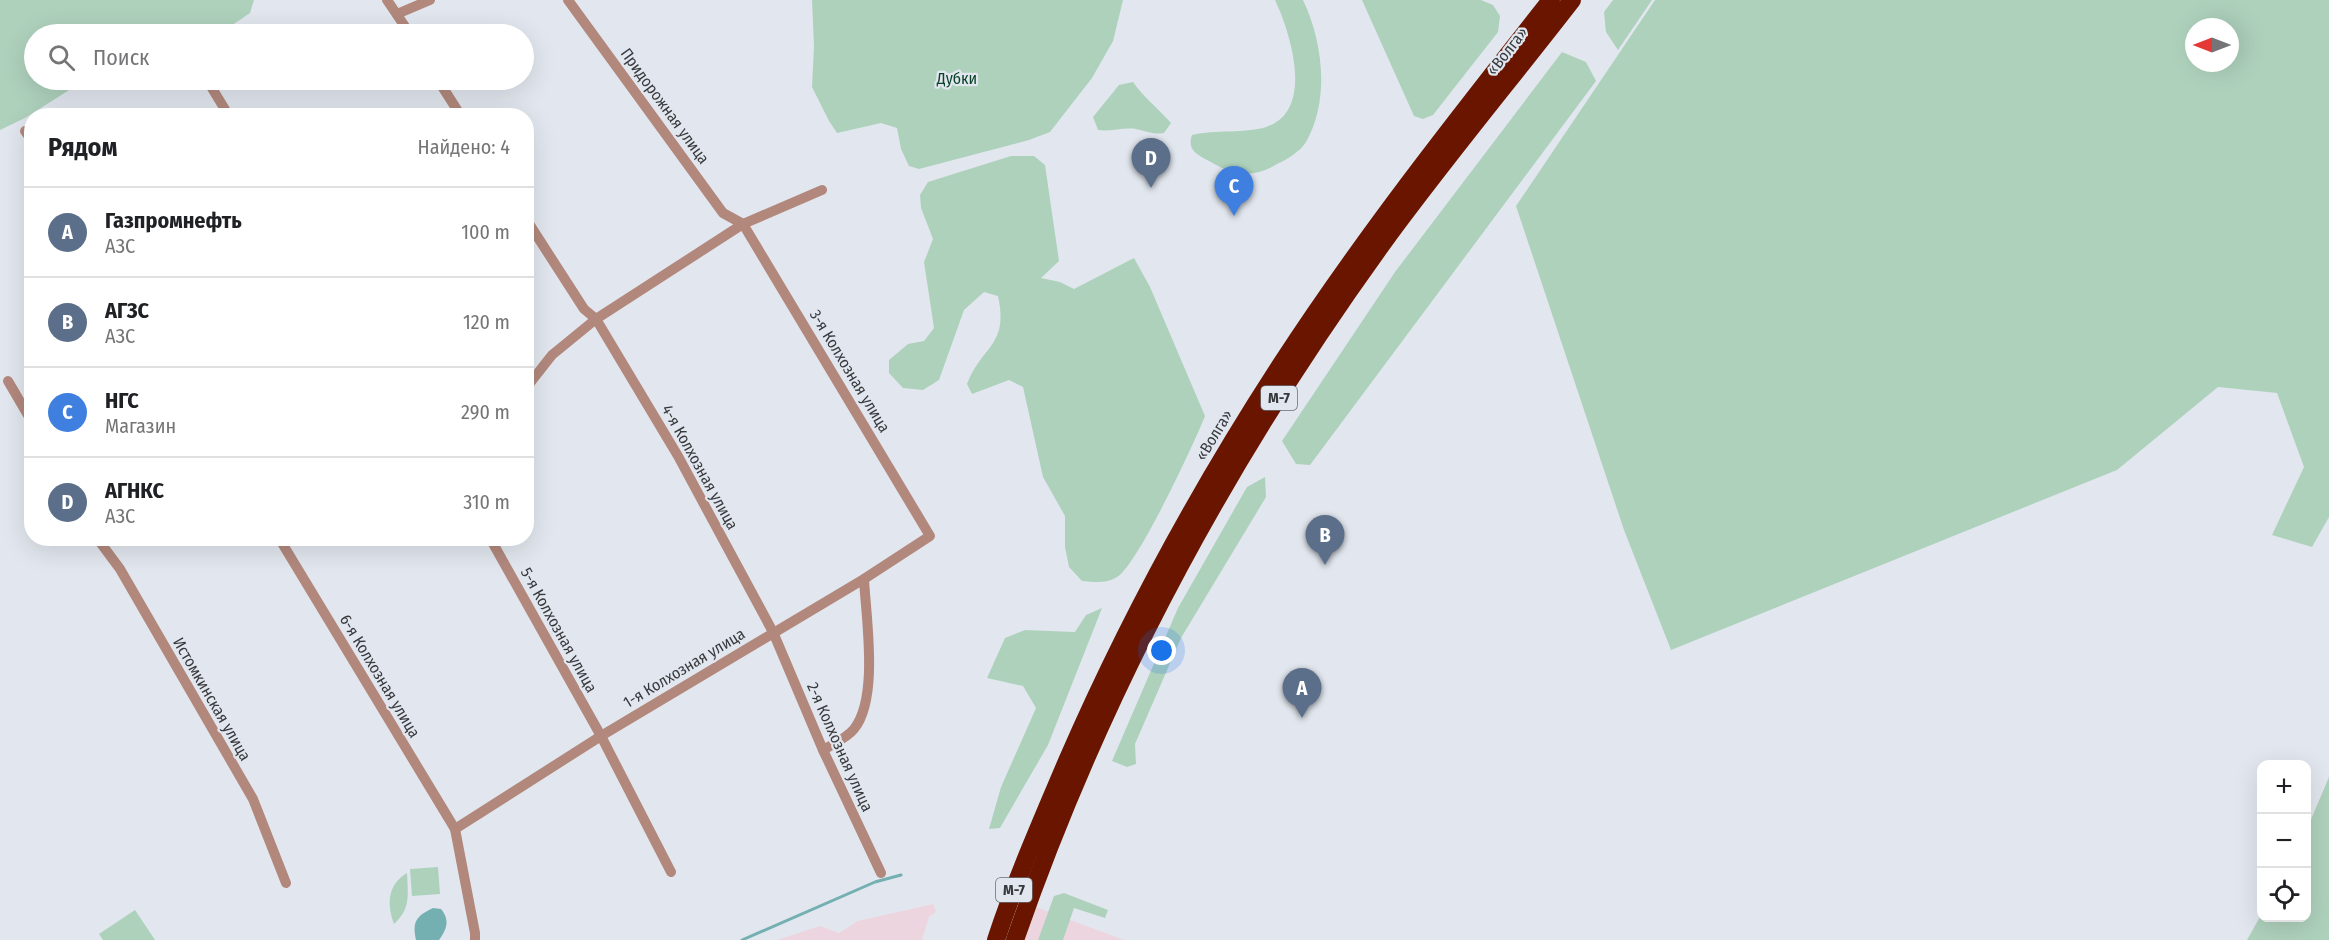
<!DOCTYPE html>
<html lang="ru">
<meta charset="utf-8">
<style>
:root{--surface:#fff;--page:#f2f2f2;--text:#202124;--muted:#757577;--line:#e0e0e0;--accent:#b45309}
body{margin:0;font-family:"Fira Sans Condensed",sans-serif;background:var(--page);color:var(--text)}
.controls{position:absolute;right:18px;bottom:18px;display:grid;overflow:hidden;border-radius:12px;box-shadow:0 6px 24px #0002}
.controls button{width:54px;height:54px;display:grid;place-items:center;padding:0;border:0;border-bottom:2px solid var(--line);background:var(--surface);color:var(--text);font:30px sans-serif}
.compass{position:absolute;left:2185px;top:18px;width:54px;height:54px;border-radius:50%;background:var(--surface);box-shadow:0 6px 24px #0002;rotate:270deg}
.you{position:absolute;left:1162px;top:651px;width:21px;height:21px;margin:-15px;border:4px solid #fff;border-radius:50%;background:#1a73e8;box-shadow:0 0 0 9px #1a73e833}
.badge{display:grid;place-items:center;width:39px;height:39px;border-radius:50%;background:var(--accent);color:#fff;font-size:20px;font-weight:700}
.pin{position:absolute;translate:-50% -50px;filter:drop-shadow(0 2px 3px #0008)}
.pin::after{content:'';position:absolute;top:32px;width:21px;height:18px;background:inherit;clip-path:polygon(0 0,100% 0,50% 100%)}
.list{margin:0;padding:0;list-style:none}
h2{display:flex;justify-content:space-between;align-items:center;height:78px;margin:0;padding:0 24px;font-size:26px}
h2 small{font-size:20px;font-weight:400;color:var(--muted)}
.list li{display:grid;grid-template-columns:39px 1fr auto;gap:18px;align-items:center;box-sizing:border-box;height:90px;padding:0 24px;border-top:2px solid var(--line)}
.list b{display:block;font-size:22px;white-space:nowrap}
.list p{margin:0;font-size:20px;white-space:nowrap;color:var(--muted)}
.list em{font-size:20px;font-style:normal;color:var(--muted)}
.icon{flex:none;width:33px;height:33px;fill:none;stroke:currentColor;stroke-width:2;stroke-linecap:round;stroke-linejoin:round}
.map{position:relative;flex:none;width:2329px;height:940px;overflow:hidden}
.search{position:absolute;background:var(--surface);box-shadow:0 6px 24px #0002;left:24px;top:24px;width:510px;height:66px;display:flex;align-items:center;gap:15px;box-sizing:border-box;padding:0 21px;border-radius:33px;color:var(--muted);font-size:22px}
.panel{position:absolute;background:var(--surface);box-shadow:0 6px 24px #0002;left:24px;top:108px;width:510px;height:438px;border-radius:24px}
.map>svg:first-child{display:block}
</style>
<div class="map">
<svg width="2329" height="940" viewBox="0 0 2329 940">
<rect width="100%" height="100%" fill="#e2e7ef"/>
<g fill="#edd5df">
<path d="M933 904 936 912 929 917 922 940H777L820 926 839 933 858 921Z"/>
<path d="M1030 905 1124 940H1018Z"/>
</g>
<g fill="#aed1bc" fill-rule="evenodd">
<path d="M0 0H254L250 13 219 34H34V80H85L25 118 0 130Z"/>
<path d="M812 0H1123L1113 41 1092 78 1050 132 1029 140 919 169 909 166 901 149 897 128 881 123 837 133 829 121 812 87 814 46Z"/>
<path d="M1275 0H1303C1323 42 1330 100 1306 142 1301 151 1286 160 1277 164 1253 179 1232 175 1209 161 1196 154 1187 150 1192 135 1216 129 1244 134 1266 127 1315 111 1291 34 1275 0Z"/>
<path d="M1362 0H1481L1493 5 1500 16 1498 32 1433 115 1423 119 1414 116Z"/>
<path d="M1613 0H1652L1618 50 1606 32 1604 12Z"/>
<path d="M1655 0H2329V517L2312 547 2272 535 2304 467 2277 393 2218 387 2117 470 1671 650 1624 530 1516 206ZM2194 27H2230V63H2194Z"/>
<path d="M1562 52 1586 62 1596 81 1310 465 1296 464 1282 441 1395 272Z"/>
<path d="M1133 82C1144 98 1159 109 1171 123L1164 133C1153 135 1147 131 1136 129 1124 127 1111 132 1098 130L1093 117 1119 85Z"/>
<path d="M1011 156H1034L1045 165 1059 261 1041 278 1060 282 1074 289 1134 258 1150 287 1205 416C1195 442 1137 566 1117 577 1106 584 1094 582 1082 581L1069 567 1065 547V516L1043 477 1023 387 1009 380 972 394 967 384C982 345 1009 346 998 296L984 292 964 310 939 380 923 390 903 388 889 373V360L908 344 924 341 934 328 924 262 933 239 921 208 920 195 928 182Z"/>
<path d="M1265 477 1266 497 1181 638 1135 744 1136 764 1127 767 1112 761 1178 608 1247 487Z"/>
<path d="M1102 608 1048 745 1000 828 989 829 1001 787 1036 708 1023 686 987 678 1005 638 1025 630 1075 632 1086 615Z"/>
<path d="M2329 777V940H2247L2261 915 2262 918H2306L2307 829Z"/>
<path d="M438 867 440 894 412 896 410 869Z"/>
<path d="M407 873C408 894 411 909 394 924 387 904 387 885 407 873Z"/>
<path d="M1064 893 1108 910 1105 918 1074 908 1063 940H1038L1054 896Z"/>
<path d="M135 910 155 940H103L99 934Z"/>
</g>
<path fill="#74afb2" d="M433 908 441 909C450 920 447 929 439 940H416C412 922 416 916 433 908Z"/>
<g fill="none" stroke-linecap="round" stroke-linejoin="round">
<path stroke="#74afb2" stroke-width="3" d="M742 940 875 882 901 875"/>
<g stroke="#b2887d" stroke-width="10">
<path d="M387 0 410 34"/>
<path d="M397 14 430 0"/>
<path d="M207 80 229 116"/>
<path d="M438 80 461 116"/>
<path d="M25 131 32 141"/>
<path d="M526 219 584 309 596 319 678 456 773 632 823 750 881 873"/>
<path d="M8 381 32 422"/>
<path d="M526 388 552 355 596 319 743 224 822 190"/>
<path d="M97 538 120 569 253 799 286 883"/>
<path d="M279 538 455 829 475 933V940"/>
<path d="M490 538 601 736 671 872"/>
<path d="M823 750C833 744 847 738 854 729 879 698 866 618 864 579"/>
<path d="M455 829 601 736 864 579 930 536 743 224 723 213 568 0"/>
</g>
<g stroke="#691500" stroke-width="18">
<path d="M996 940C1016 879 1042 820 1067 761 1127 623 1200 489 1282 363 1364 237 1458 118 1551 0"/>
<path d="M1015 940C1102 689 1229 455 1385 240 1445 158 1510 80 1572 0"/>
</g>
</g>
<g text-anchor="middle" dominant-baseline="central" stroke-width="4.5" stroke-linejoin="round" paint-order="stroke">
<g fill="#e2e7ef" stroke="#6a6d72" stroke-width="1.5">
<rect x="1261" y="386" width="36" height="24" rx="4.5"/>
<rect x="996" y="878" width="36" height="24" rx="4.5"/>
</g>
<g font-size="15" font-weight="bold" fill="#37393c">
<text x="1279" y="398">М-7</text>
<text x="1014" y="890">М-7</text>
</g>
<g font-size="16" fill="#37393c" stroke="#e2e7ef">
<text transform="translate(1507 51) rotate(-52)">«Волга»</text>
<text transform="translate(665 106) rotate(54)">Придорожная улица</text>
<text transform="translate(850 371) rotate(59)">3-я Колхозная улица</text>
<text transform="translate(1214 435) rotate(-59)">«Волга»</text>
<text transform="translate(700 467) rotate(61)">4-я Колхозная улица</text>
<text transform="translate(559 630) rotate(61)">5-я Колхозная улица</text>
<text transform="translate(684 668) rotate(-31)">1-я Колхозная улица</text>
<text transform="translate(380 676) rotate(59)">6-я Колхозная улица</text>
<text transform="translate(212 699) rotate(60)">Истомкинская улица</text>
<text transform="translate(840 747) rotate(66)">2-я Колхозная улица</text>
</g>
<g font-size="16" fill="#084228" stroke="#e2e7ef">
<text x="957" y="78">Дубки</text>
</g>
</g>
</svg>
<div class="controls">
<button>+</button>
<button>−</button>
<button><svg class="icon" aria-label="locate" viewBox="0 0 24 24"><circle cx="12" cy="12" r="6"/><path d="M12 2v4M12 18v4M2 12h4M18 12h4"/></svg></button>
</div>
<svg class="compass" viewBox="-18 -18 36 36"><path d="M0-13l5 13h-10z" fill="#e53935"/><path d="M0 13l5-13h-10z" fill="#757577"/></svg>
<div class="you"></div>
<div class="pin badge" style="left:1302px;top:718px;background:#5c6f8a">A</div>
<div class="pin badge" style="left:1325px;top:565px;background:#5c6f8a">B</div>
<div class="pin badge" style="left:1234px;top:216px;background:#3f7fe0">C</div>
<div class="pin badge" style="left:1151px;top:188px;background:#5c6f8a">D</div>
<div class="search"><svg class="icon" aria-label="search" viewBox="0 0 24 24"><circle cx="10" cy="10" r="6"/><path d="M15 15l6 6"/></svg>Поиск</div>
<section class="panel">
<h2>Рядом<small>Найдено: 4</small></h2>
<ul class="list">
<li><span class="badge" style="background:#5c6f8a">A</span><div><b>Газпромнефть</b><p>АЗС</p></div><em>100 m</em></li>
<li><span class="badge" style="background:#5c6f8a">B</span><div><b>АГЗС</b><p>АЗС</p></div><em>120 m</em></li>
<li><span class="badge" style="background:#3f7fe0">C</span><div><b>НГС</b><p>Магазин</p></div><em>290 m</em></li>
<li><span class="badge" style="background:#5c6f8a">D</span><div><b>АГНКС</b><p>АЗС</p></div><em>310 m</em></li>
</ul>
</section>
</div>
